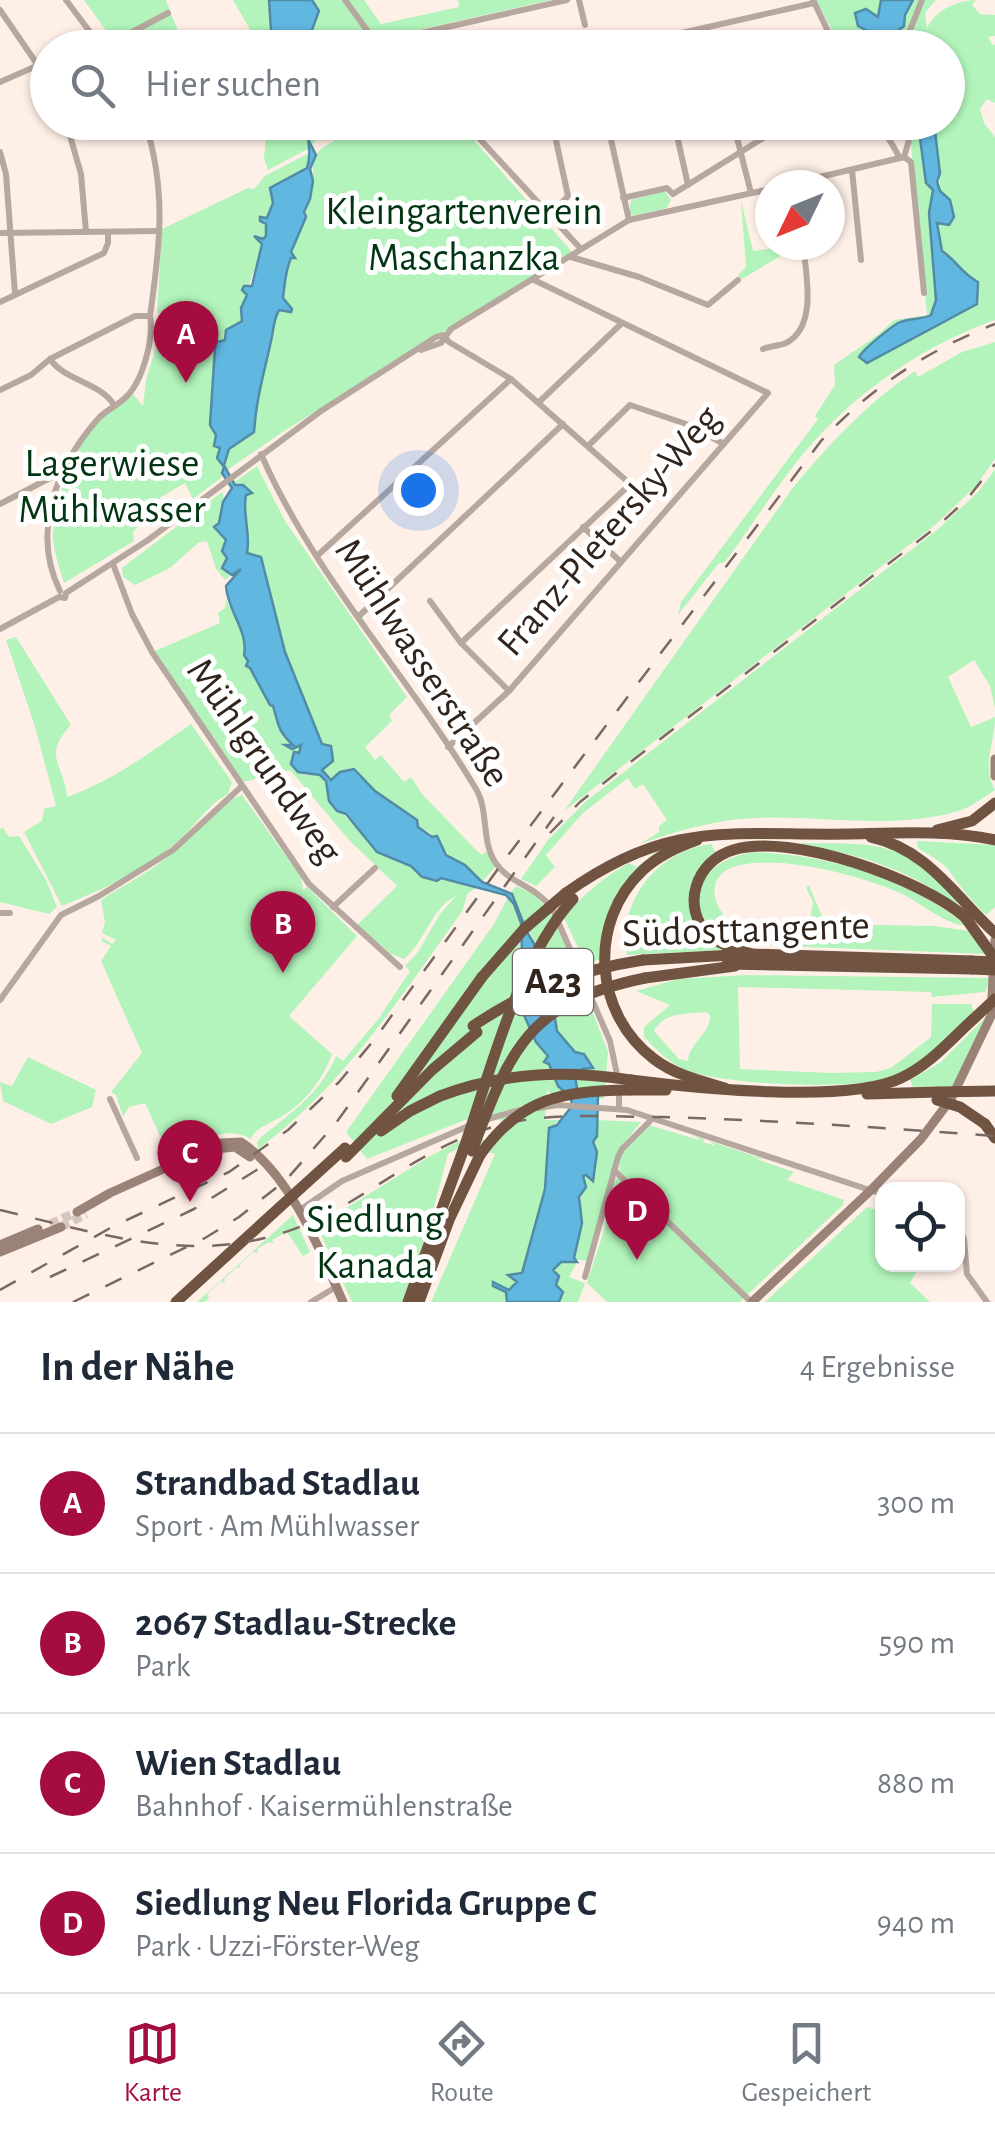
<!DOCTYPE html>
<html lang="de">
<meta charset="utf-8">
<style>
:root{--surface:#fff;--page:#f6f6f7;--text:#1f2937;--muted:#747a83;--line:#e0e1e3;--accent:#a50c3f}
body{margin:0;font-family:"Alegreya Sans",sans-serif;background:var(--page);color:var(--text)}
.controls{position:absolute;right:30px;bottom:30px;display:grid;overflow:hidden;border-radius:20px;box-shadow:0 2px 8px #0004}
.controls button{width:90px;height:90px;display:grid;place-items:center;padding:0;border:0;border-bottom:2px solid var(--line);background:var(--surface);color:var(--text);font:50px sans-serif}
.compass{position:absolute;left:755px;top:170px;width:90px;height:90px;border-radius:50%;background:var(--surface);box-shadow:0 2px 8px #0004;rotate:227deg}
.you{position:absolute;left:418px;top:490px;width:35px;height:35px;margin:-25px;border:8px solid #fff;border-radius:50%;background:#1a73e8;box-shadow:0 0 0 15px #1a73e833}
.badge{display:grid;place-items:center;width:65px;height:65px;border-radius:50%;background:var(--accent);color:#fff;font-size:32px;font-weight:700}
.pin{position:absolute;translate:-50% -82px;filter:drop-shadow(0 2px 5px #0008)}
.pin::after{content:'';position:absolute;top:52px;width:35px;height:30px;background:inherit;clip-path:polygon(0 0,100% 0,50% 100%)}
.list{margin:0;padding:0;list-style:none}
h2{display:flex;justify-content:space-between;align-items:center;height:130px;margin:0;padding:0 40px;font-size:42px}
h2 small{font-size:32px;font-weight:400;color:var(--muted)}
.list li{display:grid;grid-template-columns:65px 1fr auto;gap:30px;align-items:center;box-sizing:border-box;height:140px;padding:0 40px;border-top:2px solid var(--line)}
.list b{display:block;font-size:38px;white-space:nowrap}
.list p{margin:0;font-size:32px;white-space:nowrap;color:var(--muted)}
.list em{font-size:32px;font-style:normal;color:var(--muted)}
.icon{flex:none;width:55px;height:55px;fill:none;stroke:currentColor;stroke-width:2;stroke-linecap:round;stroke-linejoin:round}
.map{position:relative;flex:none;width:995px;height:1302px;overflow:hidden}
.search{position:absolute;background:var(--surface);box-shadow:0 2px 8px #0004;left:30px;right:30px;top:30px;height:110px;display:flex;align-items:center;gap:25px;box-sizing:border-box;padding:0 35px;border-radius:55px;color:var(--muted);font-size:38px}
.sheet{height:690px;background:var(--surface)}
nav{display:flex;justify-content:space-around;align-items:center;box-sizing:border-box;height:140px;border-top:2px solid var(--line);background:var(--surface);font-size:28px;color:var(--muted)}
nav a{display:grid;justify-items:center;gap:5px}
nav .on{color:var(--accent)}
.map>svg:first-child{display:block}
</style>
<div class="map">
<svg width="995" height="1302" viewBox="0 0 995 1302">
<rect width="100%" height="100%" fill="#fff0e7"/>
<g fill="#b2f4bb" fill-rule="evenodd">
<path d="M84 0H166L184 47H118Z"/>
<path d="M233 0H269L272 4 271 30 285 36 293 47H260Z"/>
<path d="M312 0H364L381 24 459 7 458 0H551L382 38 379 47 296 48 295 44 312 28 319 11Z"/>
<path d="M816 0H881L879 17 871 15 881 32 905 15 913 0H936L925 13 927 29C933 11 958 0 976 0L972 5 980 14 995 15V36L988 37 993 46 995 44V103L987 99 980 109 984 123 995 137V320C916 348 843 401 792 468 769 498 748 531 725 562L718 564 678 615 681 602 818 419 815 416 835 385 834 365 879 334 894 320 927 315 909 123H918L926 183 933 190 929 213 936 300 932 315C921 320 908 318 898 323 890 328 863 349 860 357L867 363 977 304C976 285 959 261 942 251 936 224 942 199 939 172 937 156 932 139 934 123L948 122V54H954L945 45 931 47V40H928V47H891V43L873 42 871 47H841Z"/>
<path d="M267 123H307V135L308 124 322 129 334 123H459L572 252 281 433 226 471 224 466 221 478 193 499 185 483 161 497 133 532 134 541 64 583C60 568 54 554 53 538 52 499 78 437 108 412 116 406 125 402 133 394L143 406 146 380 166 314 157 313 162 229 248 188 254 189 265 176 309 153 307 169 270 189 273 203 267 218 261 217 266 223V236L263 239 254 235 262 244C257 267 240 301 242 321L225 340 216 434 217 445 220 448 218 458 225 461 229 450 254 425 273 320 279 310 285 309C283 268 299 234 311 196 316 180 308 165 319 151 323 146 332 143 338 138L336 129 331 128 311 145 308 139V149L268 170 264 159Z"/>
<path d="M665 191 671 200 667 208 634 216 629 213 631 200Z"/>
<path d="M741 200 753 251 799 245 742 279 738 275 746 267Z"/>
<path d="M995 342V459L975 487 935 525 564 811 792 489C829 444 866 404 915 371L918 377 962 352Z"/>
<path d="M257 466 285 521 407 697 389 715 392 721 365 747 375 760 381 755 404 782 411 777 422 794 474 848 482 855 486 851 495 867 482 882C465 870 444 856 437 836L432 837 429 832 418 827 417 820 375 791 358 772 331 780 322 770C322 725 297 692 284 650 275 619 272 587 261 557L247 553 246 494 233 483Z"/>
<path d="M995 470V709L990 686 974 660 948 677 971 727 995 717C995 743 981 766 995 790 984 797 973 806 961 810 897 831 819 815 753 818 715 820 676 831 640 844L659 832V826L667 820 643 784 635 789 628 778 583 813 546 855 555 867 536 886 521 879 548 840 585 802 937 530 977 493Z"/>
<path d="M222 492C227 502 220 521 217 533L226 540 227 558 223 563 230 576 225 580 216 569 207 541 198 543 170 568 135 585 123 577 122 568Z"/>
<path d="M226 599 244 638 250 668 270 705 273 706 283 737 293 745 288 748 301 746 300 754H293V767L305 775 320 774 340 812 361 831 369 844 411 866 422 877 435 881 446 878 479 886 467 894 463 910C401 996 344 1086 258 1149L257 1142 261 1137C292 1112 320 1094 336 1056L343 1061 379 1018 410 971 405 966 418 952 440 914 456 896C431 908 426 941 404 959L391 954 357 925 397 886 349 840 290 770 243 782 155 651 220 623 218 613 225 608Z"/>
<path d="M16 637 71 725C41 756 65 766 67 797 114 780 151 752 191 724L232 782 228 794C208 804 195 827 177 842 142 872 104 889 62 906L24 832 42 821 44 809 56 806 36 730 6 640Z"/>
<path d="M242 795 301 877 303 890 307 887 357 936 289 1016 332 1054C323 1079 306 1102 281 1117 269 1124 256 1127 251 1139 227 1126 206 1138 185 1150L177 1132 161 1138 145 1103 129 1107 123 1117 116 1095 111 1092 142 1053 101 961 111 946 101 941 103 938 112 944 116 940 102 933 105 922 101 900C126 884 153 870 175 851 195 834 216 802 242 795Z"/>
<path d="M3 828 9 837 19 836 46 880 57 907 49 914 0 902V829Z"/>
<path d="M917 841 995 845V907L986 915C972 901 960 887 950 872 945 863 927 854 918 848Z"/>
<path d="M802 843C840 844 885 839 917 863 932 874 945 889 958 901L955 904C911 871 857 852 802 846Z"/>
<path d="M711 844 716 853C668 890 695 913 724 950L627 955C617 902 657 851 711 844Z"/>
<path d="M663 847 632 877 602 959 580 964 582 956 564 918C582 895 604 877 629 863L637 867Z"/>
<path d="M754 852C829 855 906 877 966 925 950 927 920 903 904 895 865 876 779 854 737 866 703 875 712 909 734 925L809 924 813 902 806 888 809 885 825 924 934 926 970 931 987 954 733 944C676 913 695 860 754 852Z"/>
<path d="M516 886 535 895 550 912 574 964 608 1052 604 1099 578 1094 575 1076 577 1071 591 1068 557 1031 546 964 510 893Z"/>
<path d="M508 897C520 910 521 921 519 939L536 1042 548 1056 558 1086 571 1098 558 1100 547 1090 545 1120H560L549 1128 545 1189 522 1273 509 1276 518 1282 509 1290 493 1283 506 1292 507 1302H431L495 1154 462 1146 448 1154 423 1249 402 1302H352L317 1226 432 1155 472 1135 495 1144 507 1127 490 1110 367 1159 346 1132 494 924Z"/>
<path d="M746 975 991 978 985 992 932 997 931 992 738 987 740 1069 831 1073 876 1072 891 1068 931 1037 932 1004H971L974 1012C950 1036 929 1060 897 1075 859 1092 725 1085 685 1070 670 1064 655 1048 644 1037V1027L670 1005 636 991 678 979ZM706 1012 710 1015C711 1033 689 1043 688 1061L679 1059 654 1031C664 1012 686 1014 706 1012Z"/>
<path d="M988 1015 955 1086 913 1087 910 1080 941 1062Z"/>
<path d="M28 1057 96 1090 92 1107 51 1124 3 1101 0 1082 12 1086Z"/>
<path d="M597 1120 641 1122 620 1148 588 1261 574 1259C581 1237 575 1202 586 1187L583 1177H589Z"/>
<path d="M649 1125 702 1141 693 1135 704 1139 703 1142 716 1146 709 1141 754 1156 755 1159 756 1156 764 1159H756L794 1172 787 1180 844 1200 843 1205 747 1295 620 1171C616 1150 636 1138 649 1125Z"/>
<path d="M619 1177 742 1295 743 1299 740 1302H607L587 1283 605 1227 613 1182Z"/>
<path d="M867 1207 882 1212V1264L920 1265 910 1283 930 1302H765Z"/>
<path d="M293 1215 310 1252 303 1256 287 1232 272 1240 274 1244 269 1242 257 1249 258 1253 253 1252 239 1265 241 1269 237 1267 224 1279 225 1284 221 1281 207 1294 209 1298 205 1302H197Z"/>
<path d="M570 1260 577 1262 569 1277 585 1283 578 1302H553L558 1289 554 1266Z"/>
</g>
<g fill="#60b7e0" stroke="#528ba5" stroke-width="2.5">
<path d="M269 0H312L319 11 309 38H300L296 48 293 47 285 36 277 38 271 30Z"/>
<path d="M881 0H913L905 15 904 26 891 36 882 32 879 37 858 26 855 13 866 9 878 17Z"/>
<path d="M307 123H334L322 129 312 130 308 127V139L316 155 310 169 313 181 310 199 304 212 306 217 291 252 295 258H291C285 271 285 284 283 298L292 309 291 312 279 310C273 320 274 329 271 341 264 373 256 400 254 432L229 449 224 465 235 485H243L252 493 246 495C242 514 251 534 247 553L261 557 285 652 322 744 331 746 333 761 322 770 331 780 340 772 354 769 375 791 417 820 418 827 432 837 437 836 446 855 465 865 482 882 512 894 527 932 546 964 557 1031 575 1052 584 1054 593 1068 582 1069 575 1076 578 1094 598 1095 597 1136 593 1142 597 1152 593 1181 586 1175 583 1176 586 1187 579 1197 582 1223 574 1258 577 1262H561L553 1270 559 1276 556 1285 563 1292 559 1302H507L506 1292 493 1286V1282L509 1290 517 1282 508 1275 522 1273 545 1189 549 1128 557 1125 572 1106 571 1098 558 1086 549 1064 544 1062 548 1056 536 1042 524 1015 521 923 514 904 506 895 441 878 437 881 422 877 411 866 377 852 346 814 337 811 329 801 326 781 320 775 298 772 291 764 294 752 299 753 301 745 292 749 285 745H293C277 730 279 725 273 706L270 705 250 668 246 666 248 661 244 655C249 632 227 610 226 586L241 569 232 575 222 568 227 558 222 551 226 540 214 527 219 523 223 502 232 488 222 473 224 467 217 458 220 448 214 446 216 435 210 425 215 348 217 342 225 340 226 330 242 321 241 308 247 295 242 290 244 286H252L262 244 254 236 263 239 266 236V224L260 221V217L267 218 273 203 270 188 307 168C312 154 307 138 307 123Z"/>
<path d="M918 123H934L940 173 937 182 940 191 950 200 954 217 949 225 937 223 942 251C956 260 962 274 978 282L977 304 867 363 859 357C863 349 890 328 898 323 908 318 921 320 931 315L936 300 929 213 933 190 926 183Z"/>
</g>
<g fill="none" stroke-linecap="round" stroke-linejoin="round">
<g stroke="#d6c7be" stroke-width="9" stroke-dasharray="9 4.5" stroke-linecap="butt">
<path d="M50 1224 77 1212"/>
<path d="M61 1227 86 1214"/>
</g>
<g stroke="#b7a89f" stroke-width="6">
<path d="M66 0 102 48"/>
<path d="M345 0 380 48"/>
<path d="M579 0 585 25"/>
<path d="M813 0 836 48"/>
<path d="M0 10 48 80"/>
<path d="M376 43 567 0"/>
<path d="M79 48 96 40"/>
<path d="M102 48 168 13"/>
<path d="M615 48 814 3"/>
<path d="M903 48 922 0"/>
<path d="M0 82 48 61"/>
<path d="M66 122 81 174 86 232"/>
<path d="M464 122 581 249"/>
<path d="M607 122 629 220"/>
<path d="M733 122 751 193"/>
<path d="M879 122 900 158"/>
<path d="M676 131 688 185"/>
<path d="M474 132 516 122"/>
<path d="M0 152 6 174 15 294"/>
<path d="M904 157 911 162 924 293"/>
<path d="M904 157 909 140 905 122"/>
<path d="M852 170 861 260"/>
<path d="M786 185 904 157"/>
<path d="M673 194 789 122"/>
<path d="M623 198 667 188 673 194"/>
<path d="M550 215 568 196 552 122"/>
<path d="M0 233 159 231"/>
<path d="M571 257 639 277 708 305 738 280"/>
<path d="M0 302 104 253 108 243V233"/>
<path d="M444 336 449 342 511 379 628 482 625 489 461 643"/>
<path d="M763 349C770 346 779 346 786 343 818 327 806 273 803 245"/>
<path d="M421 350 441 343 451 329 629 220 770 189"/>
<path d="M50 359C65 381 100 382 114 405"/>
<path d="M0 390 31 375 50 359 135 316H149"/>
<path d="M539 402 622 323"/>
<path d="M588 446 630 405 689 425 724 444"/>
<path d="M261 454C314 576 408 675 476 789 489 811 481 840 495 862 509 884 536 885 553 910L610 1041 618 1079"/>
<path d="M0 504 52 477 59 478"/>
<path d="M583 527 621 562"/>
<path d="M318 555 511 379"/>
<path d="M113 564 132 614 152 652 309 884 400 967"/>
<path d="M60 591C31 533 56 467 97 420 105 410 118 406 127 396 143 380 154 338 150 316 160 246 167 191 145 122"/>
<path d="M430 601 461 643 509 691"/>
<path d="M359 616 563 424"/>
<path d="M0 629 59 597 65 598 66 593 148 540 321 411 436 337 444 335"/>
<path d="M448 747 509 691 768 393 534 280"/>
<path d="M333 907 375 868"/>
<path d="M0 913H10"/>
<path d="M0 1000 61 915 99 896 173 850 242 786"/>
<path d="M619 1091V1109"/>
<path d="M110 1099 137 1158"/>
<path d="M538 1108 558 1105 627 1110 882 1194"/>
<path d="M484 1120 520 1110"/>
<path d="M614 1170 751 1302"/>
<path d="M300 1210 342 1181 473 1124"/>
<path d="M958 1226 964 1239 967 1274 987 1302"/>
<path d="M585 1277 618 1157 622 1149 651 1120"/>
<path d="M311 1302 336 1287"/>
</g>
<g stroke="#9a8376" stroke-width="9">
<path d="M995 759V776"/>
<path d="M214 1149 235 1147 250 1157"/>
<path d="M77 1212 110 1193 221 1143 241 1142C290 1174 320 1250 343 1302"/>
<path d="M0 1245 38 1229"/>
<path d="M0 1252 61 1227"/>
<path d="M752 1302 871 1190 921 1139 951 1099 991 1016 995 940"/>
</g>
<g stroke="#715341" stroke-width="11">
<path d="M937 830 972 821 995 803"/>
<path d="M871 837C927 849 955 896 995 933"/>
<path d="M697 840C677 847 659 855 643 870 587 922 594 1014 654 1059 675 1075 701 1081 725 1088"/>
<path d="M566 893C671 818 732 836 850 834 897 833 949 830 995 840"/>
<path d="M751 954C737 949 721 946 709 935 680 907 696 861 733 850 791 832 921 879 965 917"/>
<path d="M643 960 751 954 971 961"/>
<path d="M727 964 972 969"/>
<path d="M645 978 735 966"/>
<path d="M631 1080C693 1088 848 1104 901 1078 927 1066 947 1044 967 1025"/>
<path d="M630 1090H666"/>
<path d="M867 1094 938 1092"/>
<path d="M397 1096 482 977"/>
<path d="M985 1124 995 1138"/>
<path d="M381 1131 410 1111 440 1096"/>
<path d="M346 1157 432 1070 477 1032"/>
<path d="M176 1302 280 1207"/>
<path d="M408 1302 464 1148"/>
<path d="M419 1302 449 1220 480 1155"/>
</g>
<g stroke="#786a62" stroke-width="2.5" stroke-dasharray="18 18" stroke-linecap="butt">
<path d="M550 833 580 802 620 770 939 525 967 499 995 464"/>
<path d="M0 1210C130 1241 226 1276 350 1202 405 1169 454 1132 519 1121 566 1113 615 1117 663 1117 774 1120 884 1128 995 1136"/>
<path d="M50 1277 194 1209 271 1161"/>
<path d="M0 1290 112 1227 229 1172 288 1130 339 1082 374 1040 503 862 821 441C870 388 928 350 995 324"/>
<path d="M73 1302 205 1238 239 1217 286 1180 336 1123 554 817"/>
</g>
<g stroke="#715341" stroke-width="11">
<path d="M965 917 995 959"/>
<path d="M971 961 995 962"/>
<path d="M972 969 995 970"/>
<path d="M482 977 524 929 566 893"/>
<path d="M967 1025 995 999"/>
<path d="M473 1026C526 990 579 970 643 960"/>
<path d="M938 1092 995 1091"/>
<path d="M440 1096C504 1072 564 1070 631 1080"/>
<path d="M937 1100 960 1107 985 1124"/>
<path d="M464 1148C491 1070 518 959 573 899"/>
<path d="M472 1151C511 1047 529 1002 645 978"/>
<path d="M480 1155C521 1097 563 1091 630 1090"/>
<path d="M280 1207 345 1148"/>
</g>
</g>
<g text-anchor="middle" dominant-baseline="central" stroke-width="10" stroke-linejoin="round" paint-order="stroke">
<rect fill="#fff" stroke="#6f6660" stroke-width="2.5" x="513" y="949" width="80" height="66" rx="8"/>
<g font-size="38" font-weight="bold" fill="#31241c">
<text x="553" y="982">A23</text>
</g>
<g font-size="40" fill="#023512" stroke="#fff">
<text x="464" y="212">Kleingartenverein<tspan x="464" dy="46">Maschanzka</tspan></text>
<text x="112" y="464">Lagerwiese<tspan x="112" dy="46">Mühlwasser</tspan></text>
<text x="375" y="1220">Siedlung<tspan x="375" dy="46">Kanada</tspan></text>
</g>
<g font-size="40" fill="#31241c" stroke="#fff">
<text transform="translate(609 531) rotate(-49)">Franz-Pletersky-Weg</text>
<text transform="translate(422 663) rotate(57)">Mühlwasserstraße</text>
<text transform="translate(264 761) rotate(55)">Mühlgrundweg</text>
<text transform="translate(746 930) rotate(-2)">Südosttangente</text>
</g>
</g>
</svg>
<div class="controls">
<button><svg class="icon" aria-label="locate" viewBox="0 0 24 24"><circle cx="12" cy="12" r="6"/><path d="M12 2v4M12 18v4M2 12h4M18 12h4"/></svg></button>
</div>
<svg class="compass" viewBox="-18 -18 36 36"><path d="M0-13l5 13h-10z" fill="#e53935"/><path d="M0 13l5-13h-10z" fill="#747a83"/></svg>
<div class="you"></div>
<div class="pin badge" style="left:186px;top:383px">A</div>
<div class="pin badge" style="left:283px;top:973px">B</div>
<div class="pin badge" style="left:190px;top:1202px">C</div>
<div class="pin badge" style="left:637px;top:1260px">D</div>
<div class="search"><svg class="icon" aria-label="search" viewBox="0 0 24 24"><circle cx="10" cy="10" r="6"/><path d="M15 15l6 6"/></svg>Hier suchen</div>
</div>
<section class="sheet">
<h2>In der Nähe<small>4 Ergebnisse</small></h2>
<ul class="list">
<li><span class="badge">A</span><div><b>Strandbad Stadlau</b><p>Sport · Am Mühlwasser</p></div><em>300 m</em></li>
<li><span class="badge">B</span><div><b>2067 Stadlau-Strecke</b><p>Park</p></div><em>590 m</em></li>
<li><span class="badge">C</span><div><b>Wien Stadlau</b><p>Bahnhof · Kaisermühlenstraße</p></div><em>880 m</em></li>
<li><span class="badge">D</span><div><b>Siedlung Neu Florida Gruppe C</b><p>Park · Uzzi-Förster-Weg</p></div><em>940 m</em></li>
</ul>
</section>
<nav>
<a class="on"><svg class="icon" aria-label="map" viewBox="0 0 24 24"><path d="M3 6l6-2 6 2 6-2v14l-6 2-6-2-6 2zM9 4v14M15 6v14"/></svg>Karte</a>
<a><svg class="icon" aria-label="directions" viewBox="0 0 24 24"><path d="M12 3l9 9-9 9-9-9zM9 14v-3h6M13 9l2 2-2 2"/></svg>Route</a>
<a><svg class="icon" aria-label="saved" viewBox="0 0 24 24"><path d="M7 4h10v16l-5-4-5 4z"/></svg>Gespeichert</a>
</nav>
